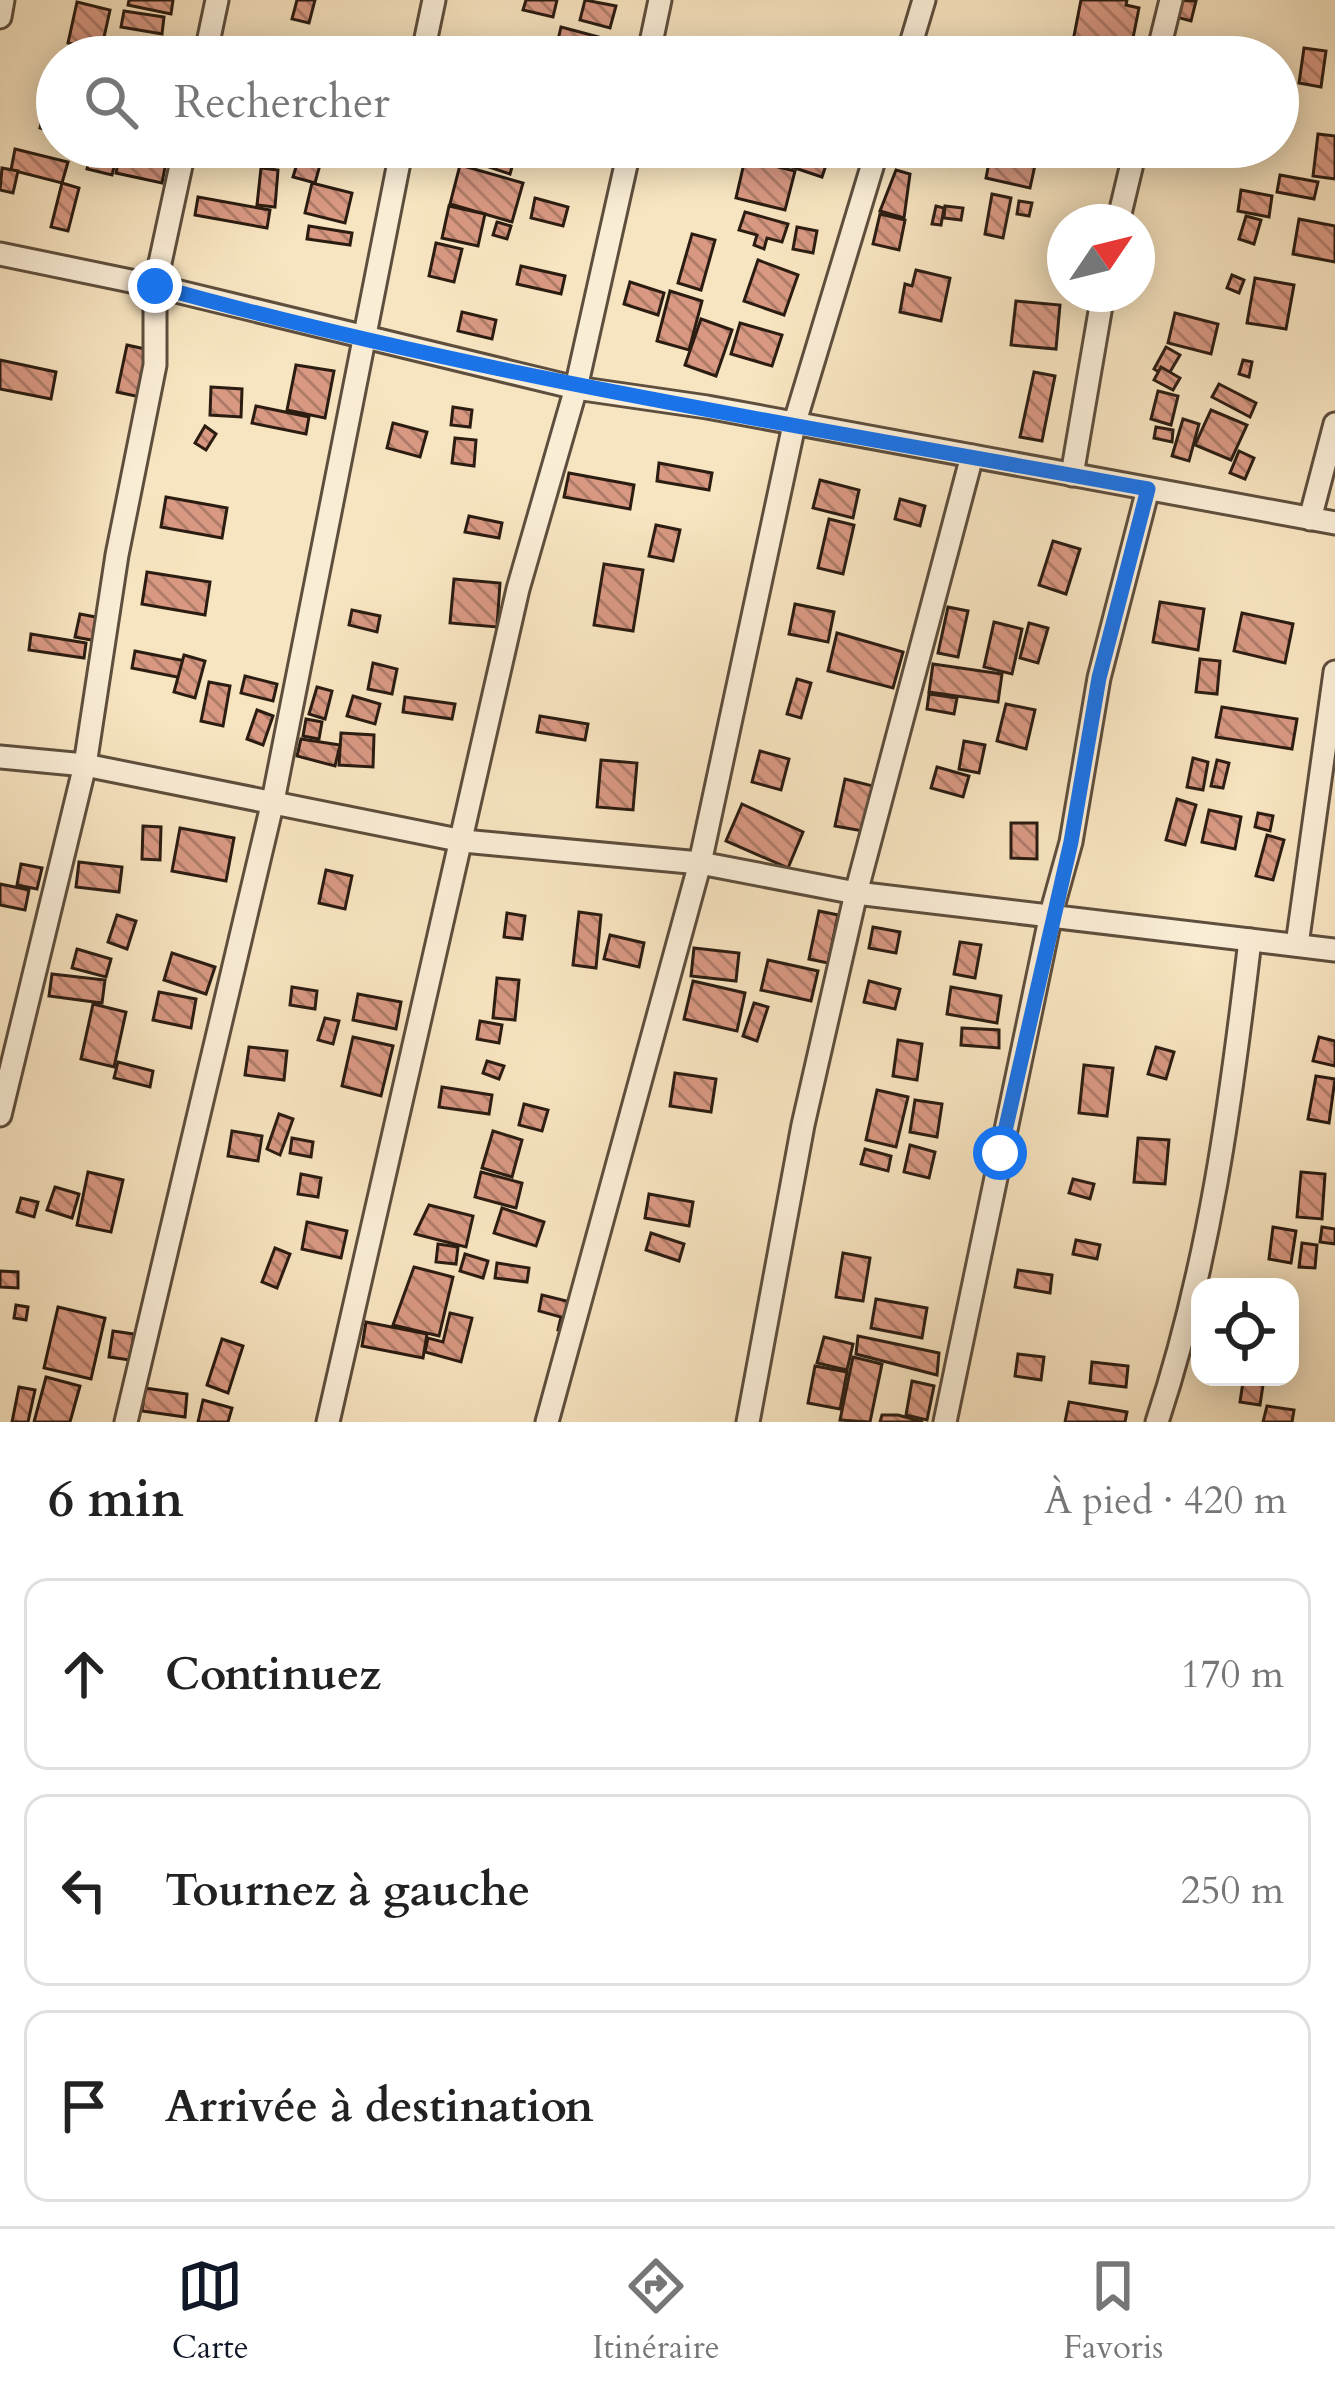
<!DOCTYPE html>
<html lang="fr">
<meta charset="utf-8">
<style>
:root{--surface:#fff;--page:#f6f6f6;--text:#222;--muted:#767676;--line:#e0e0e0;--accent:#111827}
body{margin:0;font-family:Cardo,serif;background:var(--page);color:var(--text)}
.controls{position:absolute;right:36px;bottom:36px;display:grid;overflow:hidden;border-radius:24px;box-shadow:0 6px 30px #0003}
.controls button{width:108px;height:108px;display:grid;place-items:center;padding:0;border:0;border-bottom:3px solid var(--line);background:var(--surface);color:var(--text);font:60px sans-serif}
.compass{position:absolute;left:1047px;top:204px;width:108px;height:108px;border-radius:50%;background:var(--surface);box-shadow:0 6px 30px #0003;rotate:55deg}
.stop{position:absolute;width:36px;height:36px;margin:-27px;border:9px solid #1a73e8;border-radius:50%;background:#fff}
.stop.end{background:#1a73e8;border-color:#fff;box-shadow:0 3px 12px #0008}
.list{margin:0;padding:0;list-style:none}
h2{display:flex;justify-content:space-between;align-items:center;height:156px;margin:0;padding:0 48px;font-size:51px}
h2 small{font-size:39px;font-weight:400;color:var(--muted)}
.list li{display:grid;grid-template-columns:78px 1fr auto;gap:36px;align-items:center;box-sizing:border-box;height:192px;margin:0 24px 24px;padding:0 24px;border:3px solid var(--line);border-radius:24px}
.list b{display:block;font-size:45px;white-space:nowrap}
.list em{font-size:39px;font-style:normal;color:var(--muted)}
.icon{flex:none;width:66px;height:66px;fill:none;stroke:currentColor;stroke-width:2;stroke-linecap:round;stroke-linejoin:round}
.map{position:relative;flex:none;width:1335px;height:1422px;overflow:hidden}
.search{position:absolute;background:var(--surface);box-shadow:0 6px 30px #0003;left:36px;right:36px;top:36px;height:132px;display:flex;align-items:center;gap:30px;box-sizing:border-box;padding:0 42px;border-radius:66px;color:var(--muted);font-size:45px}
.sheet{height:804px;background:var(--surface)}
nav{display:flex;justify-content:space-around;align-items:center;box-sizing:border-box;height:168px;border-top:3px solid var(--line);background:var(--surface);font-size:33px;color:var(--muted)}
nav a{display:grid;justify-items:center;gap:6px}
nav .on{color:var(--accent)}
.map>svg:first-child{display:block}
</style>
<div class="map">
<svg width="1335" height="1422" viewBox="0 0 1335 1422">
<defs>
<pattern id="building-back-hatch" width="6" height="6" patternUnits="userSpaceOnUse" patternTransform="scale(3)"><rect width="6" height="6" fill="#d89882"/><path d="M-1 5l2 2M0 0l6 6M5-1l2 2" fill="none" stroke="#af7b69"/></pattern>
</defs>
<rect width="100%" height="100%" fill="#f7e4c0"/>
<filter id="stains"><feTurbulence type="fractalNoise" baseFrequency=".00167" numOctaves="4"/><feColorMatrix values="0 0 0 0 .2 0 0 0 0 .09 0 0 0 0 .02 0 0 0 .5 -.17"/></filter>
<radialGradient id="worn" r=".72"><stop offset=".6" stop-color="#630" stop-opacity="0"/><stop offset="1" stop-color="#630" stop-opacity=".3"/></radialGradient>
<g fill="url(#building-back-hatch)" stroke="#2b1c11" stroke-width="3">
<path d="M129 0H173L171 14 128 5Z"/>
<path d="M297 0H315L309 23 292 19Z"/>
<path d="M526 0H557L553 17 523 10Z"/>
<path d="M585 0 616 6 610 28 580 20Z"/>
<path d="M1081 0H1127L1126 5 1139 8 1130 53 1073 41Z"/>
<path d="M1169 0 1196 1 1191 21 1165 14Z"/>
<path d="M77 2 110 10 101 51 68 43Z"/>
<path d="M124 11 164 17 162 34 121 27Z"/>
<path d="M561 27 599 37 594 57H554Z"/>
<path d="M1070 41 1132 57H1066Z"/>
<path d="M284 47 285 57H258V48Z"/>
<path d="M1001 48 1037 57H999Z"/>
<path d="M1304 48 1326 51 1321 87 1299 83Z"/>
<path d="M43 116 57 119 54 132 40 128Z"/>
<path d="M1318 134 1335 136V179L1313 176Z"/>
<path d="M127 147 155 149 154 154 167 157 162 183 116 173 121 149Z"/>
<path d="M229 147H288L284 164Z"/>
<path d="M302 147H325L315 183 293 177Z"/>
<path d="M782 147H832L822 177 777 162Z"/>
<path d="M992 147H1039L1030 188 986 178Z"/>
<path d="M15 149 68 162 62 183 11 170Z"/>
<path d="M92 149 117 156 112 175 87 169Z"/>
<path d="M484 150 514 160 510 174 480 164Z"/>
<path d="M745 159 795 171 785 210 736 198Z"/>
<path d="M460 165 523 183 512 222 450 204Z"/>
<path d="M2 168 18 171 13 193 0 190Z"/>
<path d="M261 168 278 170 275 207 257 205Z"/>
<path d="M896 170 910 174 904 218 880 211Z"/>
<path d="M1280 175 1318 182 1314 199 1277 192Z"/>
<path d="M62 183 79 188 68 231 51 227Z"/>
<path d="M312 183 352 193 345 223 305 213Z"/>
<path d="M1241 190 1272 196 1269 217 1238 211Z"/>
<path d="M992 194 1011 198 1003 238 985 234Z"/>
<path d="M198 197 270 210 267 228 195 215Z"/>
<path d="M535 198 568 207 563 226 531 218Z"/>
<path d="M1019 201 1032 203 1029 216 1017 214Z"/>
<path d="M449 206 485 214 478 246 442 238Z"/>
<path d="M936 206 944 208 941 225 932 224Z"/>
<path d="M945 206 963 208 961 220 944 218Z"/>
<path d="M745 212 788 224 782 242 767 238 764 249 754 245 757 235 739 230Z"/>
<path d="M880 214 905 220 899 250 873 244Z"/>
<path d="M1246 216 1261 220 1254 244 1239 239Z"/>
<path d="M1299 219 1335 226V262L1293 254Z"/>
<path d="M497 222 511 226 507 239 493 235Z"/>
<path d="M309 226 352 233 350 245 307 239Z"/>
<path d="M797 227 817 231 813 253 793 249Z"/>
<path d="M692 234 715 240 701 290 678 283Z"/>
<path d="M436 243 462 249 454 282 429 276Z"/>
<path d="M758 260 798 275 784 315 744 301Z"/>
<path d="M521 266 565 276 561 294 517 284Z"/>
<path d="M916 270 950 278 941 321 900 312 905 284 912 286Z"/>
<path d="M1232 275 1244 280 1239 293 1227 288Z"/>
<path d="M1255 278 1294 285 1286 329 1247 323Z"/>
<path d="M630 282 664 293 658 315 624 304Z"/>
<path d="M670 291 702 301 689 350 657 341Z"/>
<path d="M1016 301 1060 305 1056 349 1011 345Z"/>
<path d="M462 312 496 320 492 339 458 331Z"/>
<path d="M1175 313 1218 324 1211 354 1168 343Z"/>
<path d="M701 319 732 330 716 376 685 365Z"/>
<path d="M740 323 782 335 772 366 731 354Z"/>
<path d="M127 345 154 351 145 398 117 392Z"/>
<path d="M1166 347 1180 355 1167 377 1154 369Z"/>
<path d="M0 360 56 372 51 399 0 389Z"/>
<path d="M1243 360 1252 362 1249 377 1239 374Z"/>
<path d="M296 365 334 371 325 418 287 410Z"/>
<path d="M1161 367 1180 378 1173 390 1154 380Z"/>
<path d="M1034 372 1055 376 1042 441 1020 437Z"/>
<path d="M1219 384 1256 403 1250 417 1212 397Z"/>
<path d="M211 387 242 389 241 417 210 415Z"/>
<path d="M1158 391 1178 396 1171 425 1151 419Z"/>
<path d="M256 406 309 417 306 434 252 423Z"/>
<path d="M453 407 472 410 470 427 451 425Z"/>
<path d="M1211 410 1247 425 1231 460 1195 445Z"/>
<path d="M1183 419 1199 424 1189 461 1172 456Z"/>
<path d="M393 423 427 432 420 457 387 448Z"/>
<path d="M205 426 216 434 206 450 195 443Z"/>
<path d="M1156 427 1173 430 1172 442 1154 438Z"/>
<path d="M455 438 476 440 474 466 452 463Z"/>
<path d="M1239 451 1254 458 1245 479 1230 473Z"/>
<path d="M659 463 712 473 709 490 657 481Z"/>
<path d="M569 473 634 485 630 509 564 497Z"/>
<path d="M820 480 859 490 853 518 813 508Z"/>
<path d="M166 497 227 508 222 538 161 527Z"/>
<path d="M900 499 925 506 920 526 895 519Z"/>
<path d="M469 516 502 523 499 538 465 532Z"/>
<path d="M829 519 854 525 843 574 818 568Z"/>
<path d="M656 525 680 530 673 561 649 556Z"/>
<path d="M1053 541 1080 549 1066 594 1039 585Z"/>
<path d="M604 564 643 570 633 631 594 625Z"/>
<path d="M147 572 210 582 205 615 142 604Z"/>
<path d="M454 579 500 583 497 627 450 623Z"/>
<path d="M1160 602 1204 609 1198 650 1153 642Z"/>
<path d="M795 604 834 612 828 642 789 634Z"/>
<path d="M948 607 968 611 958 657 938 653Z"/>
<path d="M352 610 380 616 377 632 349 625Z"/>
<path d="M1242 613 1293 624 1285 663 1234 651Z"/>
<path d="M80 614 106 619 102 642 75 637Z"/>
<path d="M994 622 1022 629 1012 674 984 667Z"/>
<path d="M1029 623 1048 628 1038 663 1020 658Z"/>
<path d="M837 633 903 652 893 688 828 671Z"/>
<path d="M31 634 86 643 84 658 29 650Z"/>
<path d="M135 651 185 661 182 678 132 668Z"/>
<path d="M184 655 205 661 195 698 174 692Z"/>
<path d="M1200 659 1220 661 1217 694 1196 692Z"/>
<path d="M373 663 397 669 392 694 368 689Z"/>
<path d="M933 664 1002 674 998 702 929 692Z"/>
<path d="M245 676 277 684 273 701 241 693Z"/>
<path d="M797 679 811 683 801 718 787 714Z"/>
<path d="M209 682 230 686 223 726 201 721Z"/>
<path d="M317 687 332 691 325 719 309 714Z"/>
<path d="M929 694 957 698 954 714 927 709Z"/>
<path d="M353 696 380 704 375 724 347 716Z"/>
<path d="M405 697 455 704 452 719 403 712Z"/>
<path d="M1006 704 1035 710 1026 749 997 741Z"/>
<path d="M1222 707 1297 719 1292 749 1216 737Z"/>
<path d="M257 710 273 716 263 745 247 739Z"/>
<path d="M540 716 588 724 585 740 537 732Z"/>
<path d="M306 719 322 722 319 739 303 736Z"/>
<path d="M341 733 374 735 373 767 339 765Z"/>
<path d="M301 739 340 745 335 766 297 756Z"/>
<path d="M964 741 985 745 979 773 959 769Z"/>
<path d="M760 751 789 759 781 790 752 782Z"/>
<path d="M1193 758 1208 762 1203 790 1187 787Z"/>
<path d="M601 760 637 763 633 810 597 807Z"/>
<path d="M1217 760 1229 763 1223 788 1211 786Z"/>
<path d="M937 767 969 776 963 797 931 788Z"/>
<path d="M845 779 873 786 863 831 835 826Z"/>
<path d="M1177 799 1196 805 1185 845 1166 840Z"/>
<path d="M742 804 803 832 788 868 726 841Z"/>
<path d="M1209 810 1241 817 1235 849 1202 842Z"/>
<path d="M1258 813 1273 816 1270 831 1255 827Z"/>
<path d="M1011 823H1037V859L1011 858Z"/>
<path d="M143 826 161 827 160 860 142 859Z"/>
<path d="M180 828 234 838 226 881 172 871Z"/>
<path d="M1267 835 1284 840 1273 880 1256 876Z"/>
<path d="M79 862 122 867 119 892 76 887Z"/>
<path d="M21 864 42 868 37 889 17 885Z"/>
<path d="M326 870 352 876 345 909 319 903Z"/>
<path d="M0 884 29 890 25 910 0 905Z"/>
<path d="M819 911 838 915 828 963 809 959Z"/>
<path d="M579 912 601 915 596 968 573 965Z"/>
<path d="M507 913 525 916 522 939 504 937Z"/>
<path d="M117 915 136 921 127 949 108 942Z"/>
<path d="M873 927 900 932 896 953 869 948Z"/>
<path d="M610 935 644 943 639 967 604 959Z"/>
<path d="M960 942 981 945 975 978 954 974Z"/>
<path d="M694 948 739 953 736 981 691 976Z"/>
<path d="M77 949 111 959 106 977 72 968Z"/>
<path d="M172 953 215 967 206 994 164 980Z"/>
<path d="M768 960 818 971 811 1001 761 990Z"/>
<path d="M52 974 105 980 102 1003 49 996Z"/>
<path d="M497 978 519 980 515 1020 493 1018Z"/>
<path d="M693 981 745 993 737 1031 684 1019Z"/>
<path d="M869 981 900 989 895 1009 864 1002Z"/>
<path d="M292 987 317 991 315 1009 290 1005Z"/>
<path d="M951 987 1001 996 997 1023 947 1014Z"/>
<path d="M159 992 196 999 191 1028 153 1020Z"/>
<path d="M358 994 401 1002 396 1029 353 1020Z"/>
<path d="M754 1003 768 1007 757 1041 743 1036Z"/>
<path d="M93 1004 126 1012 114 1067 81 1059Z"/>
<path d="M325 1018 339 1021 333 1044 318 1040Z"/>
<path d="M480 1021 502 1025 499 1043 477 1039Z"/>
<path d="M962 1028 999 1030V1048L961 1045Z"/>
<path d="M353 1037 393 1046 381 1096 342 1086Z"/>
<path d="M1319 1037 1335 1041V1066L1313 1061Z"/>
<path d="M898 1040 922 1044 917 1080 893 1076Z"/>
<path d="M249 1047 287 1051 284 1080 245 1075Z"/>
<path d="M1156 1047 1174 1052 1166 1079 1148 1074Z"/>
<path d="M487 1061 504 1066 499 1079 483 1073Z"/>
<path d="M118 1062 153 1071 150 1087 114 1078Z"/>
<path d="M1084 1065 1113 1068 1107 1116 1079 1113Z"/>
<path d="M675 1073 716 1079 711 1112 670 1106Z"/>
<path d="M1316 1076 1335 1079 1329 1123 1308 1119Z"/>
<path d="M442 1087 492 1095 489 1114 439 1107Z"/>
<path d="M877 1090 908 1097 896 1147 866 1140Z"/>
<path d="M915 1100 942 1104 937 1137 910 1132Z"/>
<path d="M524 1104 548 1110 542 1131 519 1125Z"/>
<path d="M279 1114 293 1119 280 1155 267 1149Z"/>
<path d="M232 1131 262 1136 258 1161 228 1156Z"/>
<path d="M493 1131 522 1140 512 1177 482 1168Z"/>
<path d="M292 1138 313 1142 311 1157 290 1153Z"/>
<path d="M1138 1138 1169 1140 1165 1184 1134 1182Z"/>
<path d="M910 1145 935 1152 929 1178 904 1172Z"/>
<path d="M865 1149 891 1156 888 1171 861 1164Z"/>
<path d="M88 1172 123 1180 111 1232 77 1225Z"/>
<path d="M481 1172 522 1183 516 1208 475 1197Z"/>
<path d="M1301 1172 1325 1174 1322 1219 1297 1217Z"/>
<path d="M301 1174 321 1178 318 1197 298 1194Z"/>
<path d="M1073 1179 1094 1184 1090 1199 1069 1193Z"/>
<path d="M55 1187 79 1194 72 1218 47 1210Z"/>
<path d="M649 1194 693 1202 689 1226 645 1218Z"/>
<path d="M21 1198 38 1202 34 1217 17 1212Z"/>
<path d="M429 1205 473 1216 466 1247 415 1234Z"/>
<path d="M502 1208 544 1222 536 1246 494 1233Z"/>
<path d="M307 1222 347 1231 341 1258 302 1249Z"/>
<path d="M1273 1227 1296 1231 1291 1263 1269 1259Z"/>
<path d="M1322 1227 1335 1229V1244L1320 1242Z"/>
<path d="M651 1233 684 1244 679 1261 646 1250Z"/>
<path d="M1076 1240 1100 1245 1097 1259 1073 1254Z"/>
<path d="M1302 1243 1317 1245 1315 1268 1299 1267Z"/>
<path d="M438 1244 458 1247 456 1264 436 1262Z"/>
<path d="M275 1248 290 1254 277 1288 262 1282Z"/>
<path d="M843 1253 870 1258 863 1301 836 1297Z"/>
<path d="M465 1254 488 1261 483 1278 460 1271Z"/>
<path d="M497 1263 529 1268 527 1282 495 1278Z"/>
<path d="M414 1267 453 1277 439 1336 393 1325Z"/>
<path d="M1018 1270 1052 1275 1050 1293 1015 1287Z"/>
<path d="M0 1271 18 1272V1288L0 1287Z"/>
<path d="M542 1295 579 1304 571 1333 558 1330 561 1317 539 1311Z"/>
<path d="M876 1299 927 1308 922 1338 871 1328Z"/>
<path d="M16 1305 28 1307 26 1320 14 1318Z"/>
<path d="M58 1307 105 1318 91 1379 44 1368Z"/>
<path d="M450 1313 472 1318 461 1362 425 1352 428 1338 443 1342Z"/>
<path d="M366 1322 427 1334 423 1358 362 1346Z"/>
<path d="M113 1331 134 1334 130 1360 109 1357Z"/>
<path d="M858 1336 939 1353 937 1375 856 1354Z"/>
<path d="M824 1337 853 1344 847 1370 817 1363Z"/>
<path d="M222 1339 243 1346 228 1393 207 1385Z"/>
<path d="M1018 1354 1044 1357 1041 1380 1015 1376Z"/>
<path d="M853 1357 882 1364 870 1422 840 1420Z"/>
<path d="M1092 1362 1128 1366 1126 1387 1090 1383Z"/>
<path d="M815 1366 847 1372 840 1409 808 1403Z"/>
<path d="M46 1377 80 1386 70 1422H34Z"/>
<path d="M1239 1377H1272L1271 1384Z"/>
<path d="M912 1381 934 1386 927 1420 906 1415Z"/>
<path d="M1243 1382 1263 1385 1260 1405 1240 1402Z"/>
<path d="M19 1387 35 1390 28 1422H12Z"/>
<path d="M145 1388 187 1394 185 1417 142 1411Z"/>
<path d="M203 1400 232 1408 228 1422H198Z"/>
<path d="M1069 1402 1127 1412 1125 1422H1065Z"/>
<path d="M1267 1406 1294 1410 1292 1422H1263Z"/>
<path d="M882 1415H898L923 1422H880Z"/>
</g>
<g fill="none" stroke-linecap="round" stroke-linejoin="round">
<g stroke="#5e4e3d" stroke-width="27">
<g id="street">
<path d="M0 17 3 0"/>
<path d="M205 57 217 0"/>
<path d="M422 57 434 0"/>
<path d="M648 57 660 0"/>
<path d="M907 57 924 0"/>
<path d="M1157 57 1171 0"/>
<path d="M1118 222 1136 147"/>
<path d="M0 254 155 286 576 388 707 407 1335 523"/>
<path d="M1072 475 1103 294"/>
<path d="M1310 519 1335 424"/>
<path d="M0 757 85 765 463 841 700 863 856 893 1335 950"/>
<path d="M1297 945 1335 672"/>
<path d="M0 1115 85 765 117 555 155 365V286L185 147"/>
<path d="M126 1422 273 801 402 147"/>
<path d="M328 1422 518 589 576 388 630 147"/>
<path d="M547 1422 700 863 794 425 878 147"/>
<path d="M748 1422 803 1125 856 893 972 456"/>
<path d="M945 1422 1051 914 1071 842 1099 678 1148 489"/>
<path d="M1157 1422C1209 1265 1231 1103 1250 940"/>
</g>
</g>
<use href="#street" stroke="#faedd6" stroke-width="21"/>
</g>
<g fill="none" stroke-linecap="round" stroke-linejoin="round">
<path stroke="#1a73e8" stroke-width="15" d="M155 286C481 377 815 428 1148 489L1099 678 1071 842 1000 1153"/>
</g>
<rect width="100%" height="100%" filter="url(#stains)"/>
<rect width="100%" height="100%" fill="url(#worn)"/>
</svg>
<div class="controls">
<button><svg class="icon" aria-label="locate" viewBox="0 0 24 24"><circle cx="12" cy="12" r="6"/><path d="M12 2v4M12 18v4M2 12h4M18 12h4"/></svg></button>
</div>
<svg class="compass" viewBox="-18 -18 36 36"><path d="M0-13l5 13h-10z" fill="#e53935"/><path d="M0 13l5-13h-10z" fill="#767676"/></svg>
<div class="stop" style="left:1000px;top:1153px"></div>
<div class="stop end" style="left:155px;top:286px"></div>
<div class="search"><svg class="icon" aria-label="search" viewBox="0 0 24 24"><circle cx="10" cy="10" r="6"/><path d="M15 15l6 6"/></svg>Rechercher</div>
</div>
<section class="sheet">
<h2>6 min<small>À pied · 420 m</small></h2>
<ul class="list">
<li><svg class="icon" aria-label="ahead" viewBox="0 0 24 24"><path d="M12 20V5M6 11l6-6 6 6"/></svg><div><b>Continuez</b></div><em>170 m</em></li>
<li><svg class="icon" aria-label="left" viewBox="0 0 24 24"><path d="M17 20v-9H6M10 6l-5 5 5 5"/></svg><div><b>Tournez à gauche</b></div><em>250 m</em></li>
<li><svg class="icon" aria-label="arrive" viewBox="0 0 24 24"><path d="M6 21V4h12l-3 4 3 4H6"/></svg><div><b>Arrivée à destination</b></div></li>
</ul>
</section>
<nav>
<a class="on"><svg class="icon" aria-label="map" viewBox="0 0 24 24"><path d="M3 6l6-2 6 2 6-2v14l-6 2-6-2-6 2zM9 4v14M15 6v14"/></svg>Carte</a>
<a><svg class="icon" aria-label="directions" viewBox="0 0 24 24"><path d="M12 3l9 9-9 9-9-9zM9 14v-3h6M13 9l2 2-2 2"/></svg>Itinéraire</a>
<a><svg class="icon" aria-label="saved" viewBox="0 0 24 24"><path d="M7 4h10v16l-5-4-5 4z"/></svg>Favoris</a>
</nav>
